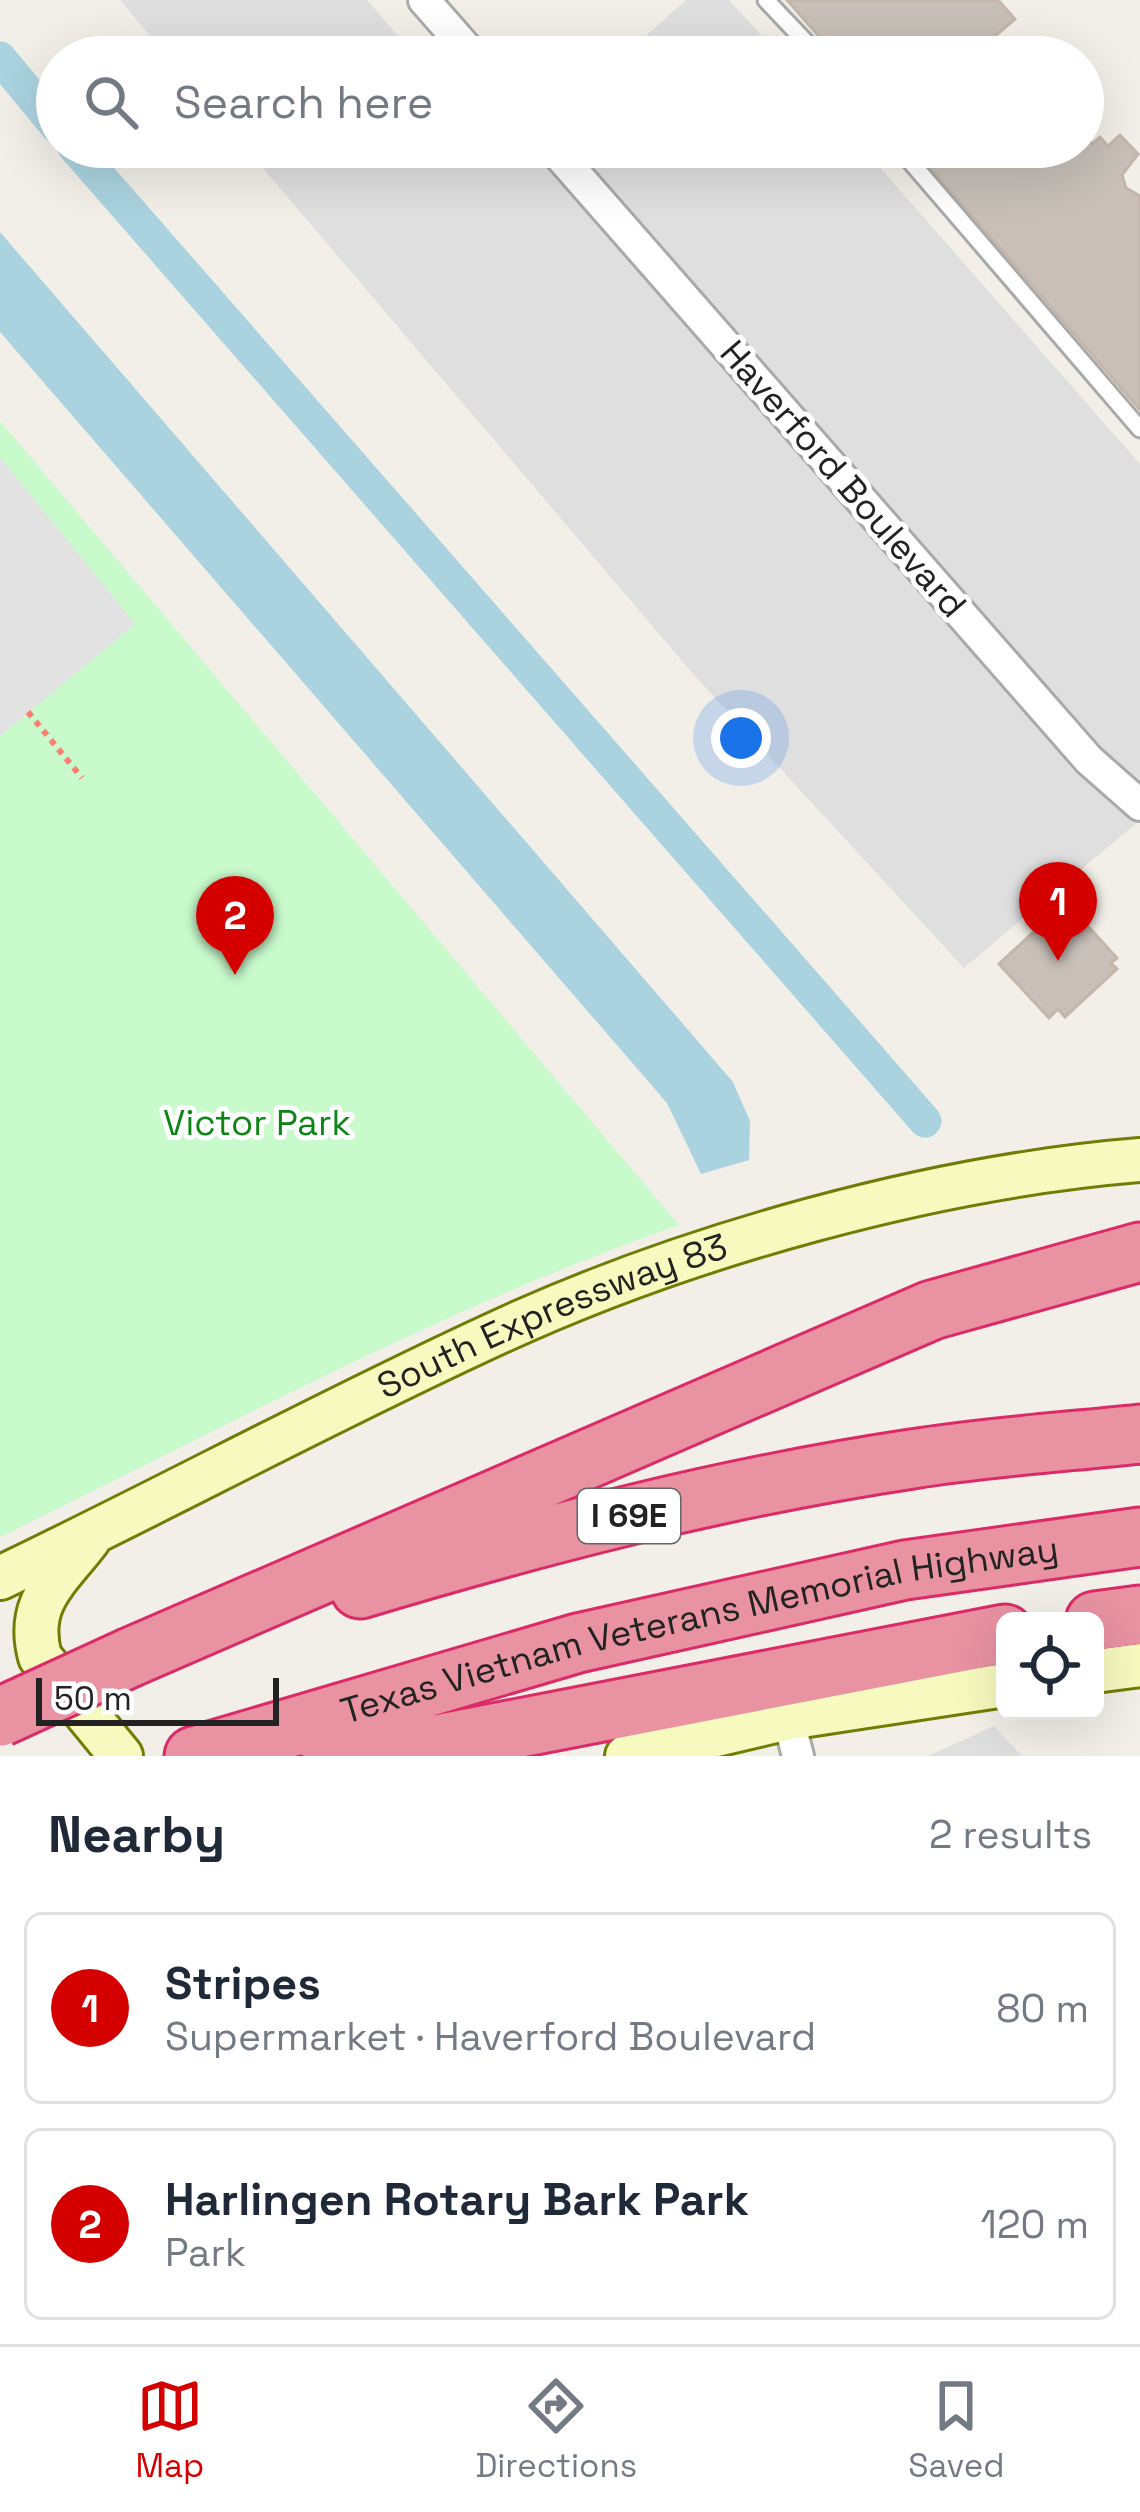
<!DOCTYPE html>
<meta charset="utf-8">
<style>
:root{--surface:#fff;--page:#f6f6f7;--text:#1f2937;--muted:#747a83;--line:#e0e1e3;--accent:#d40000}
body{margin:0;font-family:"Space Grotesk",sans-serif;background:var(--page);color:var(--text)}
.controls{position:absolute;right:36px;bottom:36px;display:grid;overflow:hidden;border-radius:18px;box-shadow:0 12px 48px #0002}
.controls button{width:108px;height:108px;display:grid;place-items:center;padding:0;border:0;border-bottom:3px solid var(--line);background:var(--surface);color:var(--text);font:60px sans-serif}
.scale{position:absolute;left:36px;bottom:30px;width:243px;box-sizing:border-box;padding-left:12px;border:6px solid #222;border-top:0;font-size:33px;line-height:42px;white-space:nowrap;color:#222;-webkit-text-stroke:9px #fff;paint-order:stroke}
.you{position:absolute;left:741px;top:738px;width:42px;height:42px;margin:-30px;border:9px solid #fff;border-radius:50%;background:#1a73e8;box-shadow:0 0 0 18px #1a73e833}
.badge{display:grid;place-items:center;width:78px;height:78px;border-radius:50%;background:var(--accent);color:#fff;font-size:39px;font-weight:700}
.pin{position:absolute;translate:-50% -99px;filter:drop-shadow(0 3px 6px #0008)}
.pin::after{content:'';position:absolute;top:63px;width:42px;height:36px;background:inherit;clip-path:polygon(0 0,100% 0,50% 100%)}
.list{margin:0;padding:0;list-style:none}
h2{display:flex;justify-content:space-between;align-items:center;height:156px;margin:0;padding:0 48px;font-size:51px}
h2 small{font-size:39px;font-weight:400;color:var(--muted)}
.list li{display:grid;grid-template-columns:78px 1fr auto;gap:36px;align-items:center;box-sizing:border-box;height:192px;margin:0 24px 24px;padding:0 24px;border:3px solid var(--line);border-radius:18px}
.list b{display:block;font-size:45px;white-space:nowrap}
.list p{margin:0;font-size:39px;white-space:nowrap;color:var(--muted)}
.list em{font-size:39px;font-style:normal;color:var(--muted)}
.icon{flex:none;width:66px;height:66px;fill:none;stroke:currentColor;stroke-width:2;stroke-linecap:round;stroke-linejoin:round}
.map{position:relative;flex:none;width:1140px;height:1756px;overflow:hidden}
.search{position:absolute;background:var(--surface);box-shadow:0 12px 48px #0002;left:36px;right:36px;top:36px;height:132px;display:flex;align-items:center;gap:30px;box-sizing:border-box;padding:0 42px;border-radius:66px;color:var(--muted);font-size:45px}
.sheet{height:588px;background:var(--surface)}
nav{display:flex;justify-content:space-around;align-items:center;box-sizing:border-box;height:168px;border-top:3px solid var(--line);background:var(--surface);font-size:33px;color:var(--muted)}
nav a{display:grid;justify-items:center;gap:6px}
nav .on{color:var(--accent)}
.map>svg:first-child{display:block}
</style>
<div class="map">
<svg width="1140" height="1756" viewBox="0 0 1140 1756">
<rect width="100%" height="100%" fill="#f2efe9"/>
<g fill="#e0dfdf">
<path d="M120 0H367L416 57H168Z"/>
<path d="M686 0H729L781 57H622Z"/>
<path d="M245 147H493L505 162 522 147H862L1140 464V820L964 968 694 675Z"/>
<path d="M994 1726 1022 1756H928Z"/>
</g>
<path fill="#c8facc" d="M0 421 679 1225C444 1307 223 1428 0 1537Z"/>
<path fill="#e2e2e2" d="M0 457 135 624 0 736Z"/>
<path fill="#aad3df" d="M0 232 733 1082 750 1121 749 1160 701 1174 667 1103 0 332Z"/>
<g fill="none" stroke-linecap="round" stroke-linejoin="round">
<g stroke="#aad3df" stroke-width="33">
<path d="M0 58 57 127"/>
<path d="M74 147 925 1121"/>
</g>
</g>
<g fill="#c7bfb8" stroke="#c4b6ab" stroke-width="3">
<path d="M787 0H998L1015 19 995 36 1014 57H837Z"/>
<path d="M1083 134 1092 144 1100 137 1108 146 1120 135 1138 154 1122 175 1126 188 1140 196V410L924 160 940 147H1083Z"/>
<path d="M1066 902 1117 958 1111 963 1117 969 1065 1017 1058 1009 1049 1018 999 964Z"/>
</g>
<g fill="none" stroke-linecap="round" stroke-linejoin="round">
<g stroke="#a9a9a9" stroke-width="21">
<g id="service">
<path d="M766 0 820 57"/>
<path d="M898 147 1140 429"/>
</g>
</g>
<g stroke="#a9a9a9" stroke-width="36">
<g id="minor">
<path d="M424 0 474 57"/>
<path d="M552 147 1089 760 1140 805"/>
<path d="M788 1718 798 1756"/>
</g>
</g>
<g stroke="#707d05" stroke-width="48">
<g id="secondary">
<path d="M89 1539C58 1580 25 1602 40 1657L121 1756"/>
<path id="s1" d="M0 1578C167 1498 331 1409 499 1332 688 1245 932 1177 1140 1160"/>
<path d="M1095 1671 1140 1665"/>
<path d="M627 1756 788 1718 1005 1685"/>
</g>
</g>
<g stroke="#dc2a67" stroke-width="63">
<g id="motorway">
<path d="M360 1589C540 1535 725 1487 912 1459 987 1447 1064 1442 1140 1434"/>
<path d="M1095 1621 1140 1615"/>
<path d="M131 1657 932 1310 1140 1252"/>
<path d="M316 1730 437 1744 1005 1634"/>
<path id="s2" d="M194 1756 578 1643 905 1570 1140 1537"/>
</g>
</g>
<path stroke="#fa8072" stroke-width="6" stroke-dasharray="6 6" stroke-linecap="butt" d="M28 712 82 778"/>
<use href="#service" stroke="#fff" stroke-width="15"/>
<use href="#minor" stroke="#fff" stroke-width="30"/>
<use href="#secondary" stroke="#f7fabf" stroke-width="42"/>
<use href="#motorway" stroke="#e892a2" stroke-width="57"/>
<g stroke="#dc2a67" stroke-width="63" stroke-linecap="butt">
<path id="motorway-bridge" d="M0 1717 131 1657"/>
</g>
<use href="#motorway-bridge" stroke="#e892a2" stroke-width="57"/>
</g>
<g text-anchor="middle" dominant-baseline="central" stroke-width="10" stroke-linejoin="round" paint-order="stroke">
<rect fill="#fff" stroke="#646464" stroke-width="3" x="578" y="1489" width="102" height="54" rx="9"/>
<g font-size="33" font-weight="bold" fill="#222">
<text x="629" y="1516">I 69E</text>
</g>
<g font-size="36" fill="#222" stroke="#fff">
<text transform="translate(843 479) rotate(49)">Haverford Boulevard</text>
<text stroke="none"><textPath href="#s1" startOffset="612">South Expressway 83</textPath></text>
<text stroke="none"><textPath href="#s2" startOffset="522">Texas Vietnam Veterans Memorial Highway</textPath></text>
</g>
<g font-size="36" fill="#0c8416" stroke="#fff">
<text x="257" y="1123">Victor Park</text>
</g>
</g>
</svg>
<div class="controls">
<button><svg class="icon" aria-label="locate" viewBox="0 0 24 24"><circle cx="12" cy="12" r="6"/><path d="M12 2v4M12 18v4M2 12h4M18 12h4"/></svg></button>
</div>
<div class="scale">50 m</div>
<div class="you"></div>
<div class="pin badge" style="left:1058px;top:961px">1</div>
<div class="pin badge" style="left:235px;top:975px">2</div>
<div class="search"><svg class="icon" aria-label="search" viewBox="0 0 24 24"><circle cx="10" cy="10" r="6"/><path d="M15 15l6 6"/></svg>Search here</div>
</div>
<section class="sheet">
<h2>Nearby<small>2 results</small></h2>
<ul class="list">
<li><span class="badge">1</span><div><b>Stripes</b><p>Supermarket · Haverford Boulevard</p></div><em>80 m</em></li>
<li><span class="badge">2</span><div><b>Harlingen Rotary Bark Park</b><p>Park</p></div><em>120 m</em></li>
</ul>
</section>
<nav>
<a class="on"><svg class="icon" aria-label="map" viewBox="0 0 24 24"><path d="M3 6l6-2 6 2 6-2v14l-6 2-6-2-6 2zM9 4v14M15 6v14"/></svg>Map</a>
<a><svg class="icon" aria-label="directions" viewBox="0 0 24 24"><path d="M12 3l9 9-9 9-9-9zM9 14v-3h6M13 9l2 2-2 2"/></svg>Directions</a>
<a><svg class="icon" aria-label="saved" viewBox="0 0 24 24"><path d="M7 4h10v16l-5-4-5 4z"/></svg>Saved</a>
</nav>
